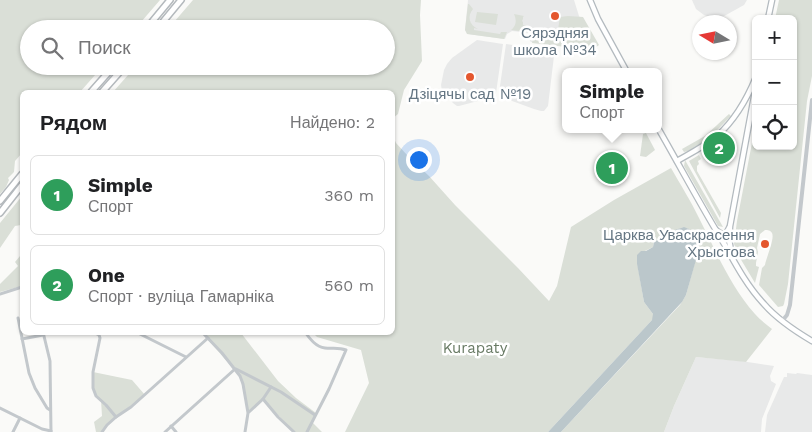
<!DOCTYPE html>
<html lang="ru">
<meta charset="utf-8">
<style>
:root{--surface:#fff;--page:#f6f6f6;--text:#202124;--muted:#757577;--line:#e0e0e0;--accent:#b45309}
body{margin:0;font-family:"Work Sans",sans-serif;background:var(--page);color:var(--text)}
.controls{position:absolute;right:15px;top:15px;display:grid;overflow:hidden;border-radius:8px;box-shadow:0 1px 4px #0004}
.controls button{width:45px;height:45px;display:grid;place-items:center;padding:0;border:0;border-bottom:1px solid var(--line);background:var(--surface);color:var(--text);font:25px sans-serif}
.compass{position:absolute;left:692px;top:15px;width:45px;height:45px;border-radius:50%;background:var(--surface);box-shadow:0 1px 4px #0004;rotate:280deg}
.you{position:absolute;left:418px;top:159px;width:18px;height:18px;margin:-12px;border:4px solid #fff;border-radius:50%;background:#1a73e8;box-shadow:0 0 0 8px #1a73e833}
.badge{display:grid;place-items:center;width:32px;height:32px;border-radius:50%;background:var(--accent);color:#fff;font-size:16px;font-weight:700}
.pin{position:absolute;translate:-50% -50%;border:2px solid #fff;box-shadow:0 1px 5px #0006}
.popup{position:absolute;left:562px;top:68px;width:100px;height:65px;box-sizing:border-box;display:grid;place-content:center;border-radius:8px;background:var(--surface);filter:drop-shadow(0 1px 4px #0005);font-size:16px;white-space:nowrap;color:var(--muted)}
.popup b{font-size:19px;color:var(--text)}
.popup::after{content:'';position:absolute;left:50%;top:100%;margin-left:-10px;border:10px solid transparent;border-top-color:var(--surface)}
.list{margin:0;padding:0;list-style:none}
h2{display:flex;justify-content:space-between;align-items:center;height:65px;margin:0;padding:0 20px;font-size:21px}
h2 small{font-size:16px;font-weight:400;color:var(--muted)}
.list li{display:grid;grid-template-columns:32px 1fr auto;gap:15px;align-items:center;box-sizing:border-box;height:80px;margin:0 10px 10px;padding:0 10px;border:1px solid var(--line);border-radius:8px}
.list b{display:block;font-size:19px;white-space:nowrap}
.list p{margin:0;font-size:16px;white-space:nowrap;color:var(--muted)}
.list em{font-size:16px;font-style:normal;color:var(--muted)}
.icon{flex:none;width:28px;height:28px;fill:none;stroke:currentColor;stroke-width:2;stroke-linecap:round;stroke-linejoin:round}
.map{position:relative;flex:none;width:812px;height:432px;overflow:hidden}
.search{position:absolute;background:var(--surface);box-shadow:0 1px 4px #0004;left:20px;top:20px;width:375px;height:55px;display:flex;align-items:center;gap:12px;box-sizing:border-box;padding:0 18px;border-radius:28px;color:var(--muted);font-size:19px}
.panel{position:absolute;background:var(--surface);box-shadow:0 1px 4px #0004;left:20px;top:90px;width:375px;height:245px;border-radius:8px}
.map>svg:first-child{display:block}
</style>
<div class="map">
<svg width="812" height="432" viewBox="0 0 812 432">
<rect width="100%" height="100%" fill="#fafaf8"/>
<g fill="#e8e9e9">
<path d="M468 0H574L579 16 597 46 592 49 531 42 530 41V33L512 31 507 34 505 39 468 34 465 30Z"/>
<path d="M692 0H747L744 5 717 20 704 15 696 9Z"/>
<path d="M477 40 503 44 496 93 493 97 459 106H457L453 103 442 91 441 85 444 70 447 64 452 58Z"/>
<path d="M506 44 552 51 553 53 554 56 548 106 544 111H541L534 109 501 97 499 93Z"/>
<path d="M696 357 741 361 774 366 770 376 771 381 776 384 762 419 761 432H664L674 406Z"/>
<path d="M787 373 796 374 797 373 812 375V432H765L767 415 784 377H787Z"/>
</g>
<g fill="#dadfd7">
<path d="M0 0H160L135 29H29V66H103L80 92H22V153L15 161 14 172 8 178 9 180 6 187 0 194Z"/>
<path d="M193 0H421L420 15 422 61 404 90 398 114 393 118 392 92H113L136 66H386V29H168Z"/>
<path d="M779 0H812V76L807 101 788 284 784 304 783 306 778 307 759 285 762 268 765 265C766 258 775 239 772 233 770 230 768 230 765 230L760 234 757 248 758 252 756 263V266L759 267 755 283 740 258 734 244 737 221 756 122V146H793V19H775Z"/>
<path d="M468 4H469L473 9C467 16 469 25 478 29L474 28V30L500 34 501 32H507L504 39 467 34 465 30Z"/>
<path d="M477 12 498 14 496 25 475 22Z"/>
<path d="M514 14 524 16 523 17V19L522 21 523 22V25L528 26 527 32 511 30C516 26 517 21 514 14Z"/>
<path d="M568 16 583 17 599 45 592 50 532 43 534 33 557 36 560 17Z"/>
<path d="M729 114 731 116C719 128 701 149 684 152L682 149 705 136Z"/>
<path d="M646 133 655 150 646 157 640 156 643 134Z"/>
<path d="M393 136 396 143 407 155 429 176 455 205 518 268 549 301 557 286 571 227 614 200 671 168C680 184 691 201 699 218 716 251 730 286 755 314 760 320 766 324 772 329L746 362 696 357 674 406 664 432H561L680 305 686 295 697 255V245L691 231C688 228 685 227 681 228L654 242 653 247 645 251 637 262 644 302 653 314V319L548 432H345L369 383 361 350 317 337 313 333 392 332Z"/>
<path d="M699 155 701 159 698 161 699 164 697 166V171L721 213 720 218 689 161Z"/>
<path d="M685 160 723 227 718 226 684 166Z"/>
<path d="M22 196V227L21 225 15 226 0 248V223Z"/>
<path d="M20 256 22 258V270L20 273 22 275V286L0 292V284L18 266 15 262Z"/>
<path d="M202 333H241L278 381 296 398 316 413 312 422 322 432H294L263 399 248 413 240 376Z"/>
<path d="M93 372 132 380 145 395 116 417 102 432H96L94 422 102 416 101 400 94 393Z"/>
</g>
<path fill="#bbc7cb" d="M684 227 689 229 691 231 697 245 698 253 686 295 682 302 561 432H548L652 320 653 314 644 302 637 264V255L641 251H646L653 247 654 242 675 230Z"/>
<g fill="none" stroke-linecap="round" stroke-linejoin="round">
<g stroke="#b3babf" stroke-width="7">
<g id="secondary">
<path d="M590 0 598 19 627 72"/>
<path d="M768 19 772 0"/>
<path d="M658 128C681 168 702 208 726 247 737 267 748 287 764 304 777 319 795 331 812 341"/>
<path d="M677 161C691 153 705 146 717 136 735 120 747 99 756 77"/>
<path d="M716 230C723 235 725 236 729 228"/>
<path d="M732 255 729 240 730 226 756 86"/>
</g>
</g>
<g stroke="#b4b9bd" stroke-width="8">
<g id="trunk">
<path d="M146 29 170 0"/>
<path d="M157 29 181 0"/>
<path d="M91 92 114 66"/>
<path d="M102 92 125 66"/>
<path d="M0 201 22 174"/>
<path d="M0 213 22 185"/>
</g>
</g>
<g stroke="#c3c8cc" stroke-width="3">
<path d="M0 294 22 287"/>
<path d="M18 318 29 373 35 388 47 408 50 410"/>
<path d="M43 332 50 361 51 432"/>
<path d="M93 332 99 335 100 338 93 372V388L96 396 106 405 116 417"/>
<path d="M136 332 186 357"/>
<path d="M202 332 222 353 240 376 243 384 248 413 245 432"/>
<path d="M305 332C310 339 316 347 325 348 332 349 338 347 346 350L329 389 307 432"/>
<path d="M22 339 43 335"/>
<path d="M236 369 281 392 315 415"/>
<path d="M263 399 278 417 294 432"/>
<path d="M0 408 42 429 51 431"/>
<path d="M249 412 263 399 271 387"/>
<path d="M171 426 176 432"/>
<path d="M13 432 20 418"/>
<path d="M102 432 107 425 116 417 131 407 208 338"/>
<path d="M165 432 235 369"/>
</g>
<path stroke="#c3c8cc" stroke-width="4" d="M782 321 787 315 790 305 812 100"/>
<use href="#secondary" stroke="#fff" stroke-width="4.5"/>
<use href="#trunk" stroke="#fff" stroke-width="5"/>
</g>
<g fill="#e4572e" stroke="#fff" stroke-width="2">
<circle cx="555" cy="16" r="5"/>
<circle cx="470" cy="77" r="5"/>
<circle cx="765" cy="244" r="5"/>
</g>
<g text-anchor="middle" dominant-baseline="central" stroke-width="5" stroke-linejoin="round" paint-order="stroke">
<g font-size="15" fill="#657683" stroke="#fff">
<text x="555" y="33">Сярэдняя<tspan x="555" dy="17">школа №34</tspan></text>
<text x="470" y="94">Дзіцячы сад №19</text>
<text x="755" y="235" text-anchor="end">Царква Уваскрасення<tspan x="755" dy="17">Хрыстова</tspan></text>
</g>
<g font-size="15" fill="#687a64" stroke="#fff">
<text x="475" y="348">Kurapaty</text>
</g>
</g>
</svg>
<div class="controls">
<button>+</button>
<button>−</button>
<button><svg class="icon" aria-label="locate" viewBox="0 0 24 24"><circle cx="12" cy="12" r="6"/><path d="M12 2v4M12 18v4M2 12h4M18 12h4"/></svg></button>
</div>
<svg class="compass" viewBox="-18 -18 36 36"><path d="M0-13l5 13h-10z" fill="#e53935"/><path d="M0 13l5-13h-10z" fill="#757577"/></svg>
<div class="you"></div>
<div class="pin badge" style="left:612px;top:168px;background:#2e9e5b">1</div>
<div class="popup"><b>Simple</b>Спорт</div>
<div class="pin badge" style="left:719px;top:148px;background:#2e9e5b">2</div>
<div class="search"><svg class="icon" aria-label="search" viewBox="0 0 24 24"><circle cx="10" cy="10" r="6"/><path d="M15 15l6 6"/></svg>Поиск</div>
<section class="panel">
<h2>Рядом<small>Найдено: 2</small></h2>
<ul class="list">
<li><span class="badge" style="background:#2e9e5b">1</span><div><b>Simple</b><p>Спорт</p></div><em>360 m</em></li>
<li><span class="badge" style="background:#2e9e5b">2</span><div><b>One</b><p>Спорт · вуліца Гамарніка</p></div><em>560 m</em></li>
</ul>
</section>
</div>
